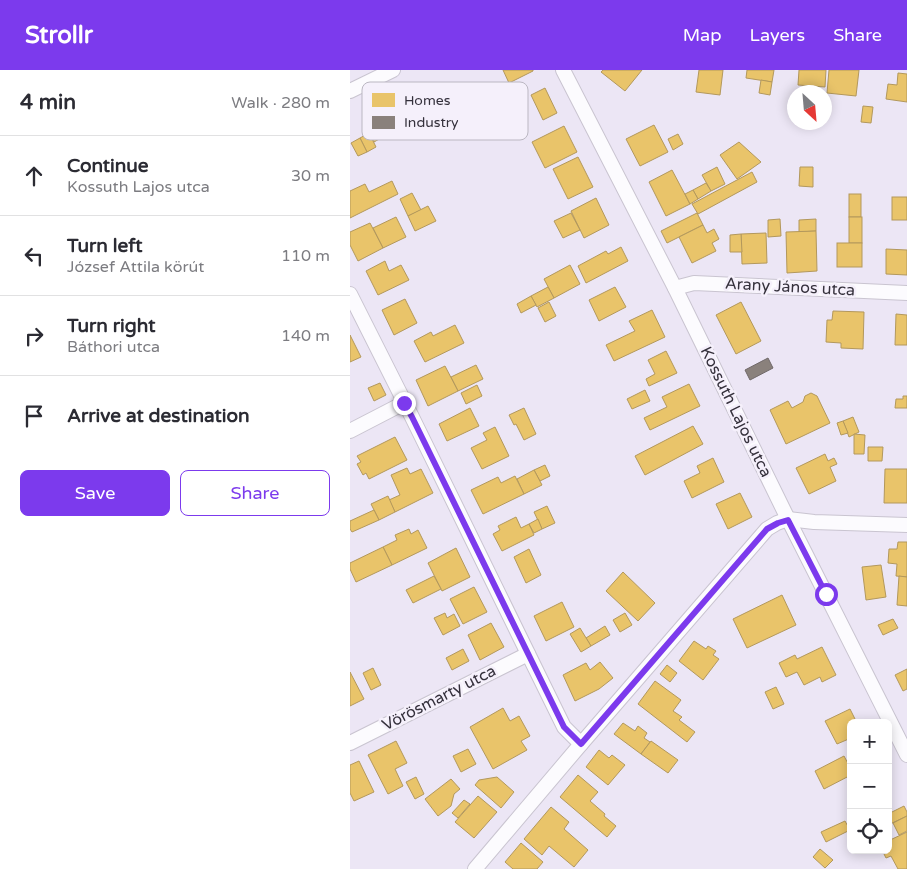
<!DOCTYPE html>
<meta charset="utf-8">
<style>
:root{--surface:#fff;--page:#f7f7f7;--text:#2b2b33;--muted:#7c7c81;--line:#e1e1e2;--accent:#7c3aed}
body{margin:0;font-family:"Varela Round",sans-serif;background:var(--page);color:var(--text)}
.controls{position:absolute;right:15px;bottom:15px;display:grid;overflow:hidden;border-radius:8px;box-shadow:0 2px 12px #0003}
.controls button{width:45px;height:45px;display:grid;place-items:center;padding:0;border:0;border-bottom:1px solid var(--line);background:var(--surface);color:var(--text);font:25px sans-serif}
.compass{position:absolute;left:437px;top:15px;width:45px;height:45px;border-radius:50%;background:var(--surface);box-shadow:0 2px 12px #0003;rotate:154deg}
.stop{position:absolute;width:15px;height:15px;margin:-11px;border:4px solid #7c3aed;border-radius:50%;background:#fff}
.stop.end{background:#7c3aed;border-color:#fff;box-shadow:0 1px 5px #0008}
.list{margin:0;padding:0;list-style:none}
h2{display:flex;justify-content:space-between;align-items:center;height:65px;margin:0;padding:0 20px;font-size:21px}
h2 small{font-size:16px;font-weight:400;color:var(--muted)}
.list li{display:grid;grid-template-columns:32px 1fr auto;gap:15px;align-items:center;box-sizing:border-box;height:80px;padding:0 20px;border-top:1px solid var(--line)}
.list b{display:block;font-size:19px;white-space:nowrap}
.list p{margin:0;font-size:16px;white-space:nowrap;color:var(--muted)}
.list em{font-size:16px;font-style:normal;color:var(--muted)}
.actions{display:flex;gap:10px;padding:15px 20px}
.actions a{flex:1;padding:11px 0;border:1px solid var(--accent);border-radius:8px;text-align:center;font-size:18px;color:var(--accent)}
.actions .main{background:var(--accent);color:#fff}
.icon{flex:none;width:28px;height:28px;fill:none;stroke:currentColor;stroke-width:2;stroke-linecap:round;stroke-linejoin:round}
.map{position:relative;flex:none;width:557px;height:799px;overflow:hidden}
header{display:flex;align-items:center;gap:30px;box-sizing:border-box;height:70px;padding:0 25px;background:var(--accent);color:#fff}
header strong{font-size:24px}
nav{display:flex;gap:28px;margin-inline-start:auto;font-size:18px}
main{display:flex}
aside{flex:1;background:var(--surface)}
.map>svg:first-child{display:block}
</style>
<header>
<strong>Strollr</strong>
<nav><a>Map</a><a>Layers</a><a>Share</a></nav>
</header>
<main>
<aside>
<h2>4 min<small>Walk · 280 m</small></h2>
<ul class="list">
<li><svg class="icon" aria-label="ahead" viewBox="0 0 24 24"><path d="M12 20V5M6 11l6-6 6 6"/></svg><div><b>Continue</b><p>Kossuth Lajos utca</p></div><em>30 m</em></li>
<li><svg class="icon" aria-label="left" viewBox="0 0 24 24"><path d="M17 20v-9H6M10 6l-5 5 5 5"/></svg><div><b>Turn left</b><p>József Attila körút</p></div><em>110 m</em></li>
<li><svg class="icon" aria-label="right" viewBox="0 0 24 24"><path d="M7 20v-9h11M14 6l5 5-5 5"/></svg><div><b>Turn right</b><p>Báthori utca</p></div><em>140 m</em></li>
<li><svg class="icon" aria-label="arrive" viewBox="0 0 24 24"><path d="M6 21V4h12l-3 4 3 4H6"/></svg><div><b>Arrive at destination</b></div></li>
</ul>
<div class="actions"><a class="main">Save</a><a>Share</a></div>
</aside>
<div class="map">
<svg width="557" height="799" viewBox="0 0 557 799">
<rect width="100%" height="100%" fill="#ece6f5"/>
<g fill="#e9c46a" stroke="#b3985c">
<path d="M153 0H183V1L159 13Z"/>
<path d="M253 0H292L275 21 251 2Z"/>
<path d="M349 0H373L370 25 346 22Z"/>
<path d="M397 0H424L422 12 396 8Z"/>
<path d="M449 0H476L475 17 448 15Z"/>
<path d="M479 0H509L506 26 477 23Z"/>
<path d="M548 3 557 4V32L536 29 538 14 547 15Z"/>
<path d="M411 10 422 12 420 25 409 23Z"/>
<path d="M195 18 207 43 193 50 181 25Z"/>
<path d="M513 36 523 37 521 53 511 52Z"/>
<path d="M304 55 318 82 290 96 276 69Z"/>
<path d="M214 56 227 82 195 98 182 72Z"/>
<path d="M26 60 31 68 24 72 19 63Z"/>
<path d="M19 63 26 77 17 82 10 68Z"/>
<path d="M328 64 333 74 323 80 318 69Z"/>
<path d="M10 68 17 82 8 86 1 73Z"/>
<path d="M389 72 411 92 387 109 370 85Z"/>
<path d="M228 87 243 117 218 129 203 99Z"/>
<path d="M367 97 375 114 361 121 352 105Z"/>
<path d="M450 97H463V117L449 116Z"/>
<path d="M322 100 340 134 316 146 299 112Z"/>
<path d="M402 102 407 112 348 144 342 134Z"/>
<path d="M42 111 48 124 0 148V121L15 114 19 122Z"/>
<path d="M356 113 361 121 348 129 343 120Z"/>
<path d="M343 120 348 129 340 134 335 124Z"/>
<path d="M62 123 71 140 58 146 50 129Z"/>
<rect x="499" y="124" width="12" height="23"/>
<rect x="542" y="127" width="15" height="23"/>
<path d="M246 128 259 155 234 168 221 141Z"/>
<path d="M78 136 86 151 65 161 58 146Z"/>
<path d="M221 143 230 160 213 168 204 151Z"/>
<path d="M347 143 353 155 317 173 311 161Z"/>
<path d="M46 147 56 167 33 178 23 158Z"/>
<rect x="499" y="147" width="13" height="26"/>
<path d="M430 149 431 166 418 167V150Z"/>
<path d="M466 149V161L449 162V150Z"/>
<path d="M20 153 33 178 8 191 0 175V162Z"/>
<path d="M353 155 357 163 364 159 369 169 362 173 366 181 342 193 329 167Z"/>
<path d="M466 161 467 201 437 203 436 162Z"/>
<path d="M416 163 417 193 392 194 391 164Z"/>
<path d="M391 164 392 182H380V165Z"/>
<rect x="487" y="173" width="25" height="24"/>
<path d="M271 177 278 191 236 213 228 196 256 181 258 184Z"/>
<path d="M536 179 557 180V205L536 204Z"/>
<path d="M35 191 39 201 51 195 59 210 28 225 16 201Z"/>
<path d="M220 195 230 214 204 228 194 209Z"/>
<path d="M198 217 204 228 187 237 181 226Z"/>
<path d="M265 217 276 237 249 251 239 230Z"/>
<path d="M181 226 186 235 171 243 167 234Z"/>
<path d="M55 229 67 253 44 265 32 240Z"/>
<path d="M199 232 206 246 195 252 188 238Z"/>
<path d="M391 232 411 271 386 284 366 245Z"/>
<path d="M302 240 315 267 264 291 256 275 285 261 279 251Z"/>
<path d="M483 241 514 242 513 279 491 278V273L476 272 477 250H482Z"/>
<path d="M546 244 557 245V275H545Z"/>
<path d="M105 255 114 273 75 292 64 271 81 262 83 266Z"/>
<path d="M0 265 11 287 0 292Z"/>
<path d="M316 281 327 303 299 316 296 309 305 304 298 290Z"/>
<path d="M126 295 133 309 108 321 101 307Z"/>
<path d="M95 296 108 321 78 336 66 310Z"/>
<path d="M30 313 36 325 24 331 18 318Z"/>
<path d="M339 314 350 336 300 360 294 348 317 337 312 327Z"/>
<path d="M127 315 132 326 116 334 111 323Z"/>
<path d="M295 320 300 331 282 339 277 329Z"/>
<path d="M461 323 467 326 480 353 436 374 420 340 438 331 442 338 453 332 455 326Z"/>
<path d="M553 326H557V338H545L546 329H553Z"/>
<path d="M120 338 129 356 97 371 89 354Z"/>
<path d="M174 338 186 364 174 370 166 354 164 355 159 345Z"/>
<path d="M503 347 509 362 499 367 493 351Z"/>
<path d="M493 351 498 363 491 365 487 353Z"/>
<path d="M343 356 353 374 295 405 285 386Z"/>
<path d="M145 357 159 386 132 399 121 378 137 370 133 363Z"/>
<path d="M504 364 515 365 514 384H504Z"/>
<path d="M45 367 57 390 19 409 16 403 13 405 7 394 11 392 7 386Z"/>
<path d="M518 377H533L532 391H518Z"/>
<path d="M475 384 478 391 484 388 487 394 480 397 486 411 459 424 446 398Z"/>
<path d="M363 388 374 412 342 428 334 411 350 403 347 396Z"/>
<path d="M195 395 200 406 190 411 184 400Z"/>
<path d="M57 398 60 404 71 399 83 423 45 442 39 430 50 425 41 405Z"/>
<path d="M535 399H557V433H534Z"/>
<path d="M184 400 192 415 174 424 167 409Z"/>
<path d="M165 406 174 424 133 444 121 420 148 407 151 413Z"/>
<path d="M390 423 402 447 378 459 366 434Z"/>
<path d="M38 426 45 442 29 450 21 434Z"/>
<path d="M197 436 205 453 192 459 184 442Z"/>
<path d="M24 440 29 450 2 462 0 459V451Z"/>
<path d="M166 447 171 458 179 454 184 465 152 481 143 464 150 460 148 456Z"/>
<path d="M188 449 192 459 184 463 179 454Z"/>
<path d="M59 459 61 464 68 460 77 478 42 495 33 477 47 470 45 465Z"/>
<path d="M548 472H557V507L546 506 547 494 538 493 539 479H547Z"/>
<path d="M33 477 42 495 6 512 0 499V493Z"/>
<path d="M106 478 120 507 92 521 78 493Z"/>
<path d="M179 479 191 505 176 513 164 487Z"/>
<path d="M531 495 536 527 516 530 512 497Z"/>
<path d="M273 502 305 533 288 551 256 521Z"/>
<path d="M84 506 91 519 63 533 56 520Z"/>
<path d="M549 506 557 507V536L547 535Z"/>
<path d="M124 517 137 542 113 554 100 529Z"/>
<path d="M432 525 446 555 397 578 383 549Z"/>
<path d="M212 532 224 557 196 571 184 546Z"/>
<path d="M95 543 97 548 104 544 110 556 93 565 84 548Z"/>
<path d="M275 543 282 555 270 562 263 550Z"/>
<path d="M543 549 548 558 533 565 528 555Z"/>
<path d="M141 553 154 577 130 590 118 565Z"/>
<path d="M255 556 260 565 241 576 236 568Z"/>
<path d="M230 558 241 576 231 582 220 564Z"/>
<path d="M344 571 356 579 358 576 366 581 363 585 369 589 353 610 329 591Z"/>
<path d="M472 577 486 605 472 612 470 607 454 615 447 602 436 607 429 593 445 585 447 589Z"/>
<path d="M113 579 119 591 102 600 96 588Z"/>
<path d="M250 592 263 608 249 619 225 631 213 605 236 593 240 600Z"/>
<path d="M317 595 327 603 320 612 310 604Z"/>
<path d="M23 598 31 615 21 620 13 603Z"/>
<path d="M557 599V619L553 621 545 605Z"/>
<path d="M0 602 14 629 0 636Z"/>
<path d="M305 611 331 630 323 641 332 647 329 650 345 662 337 672 288 634Z"/>
<path d="M426 617 434 634 423 639 415 622Z"/>
<path d="M153 638 160 651 169 646 180 666 171 671 177 680 143 699 120 657Z"/>
<path d="M500 639 507 653H501V668L487 674 475 651Z"/>
<path d="M273 653 285 661 288 656 297 663 294 668 300 672 291 684 264 664Z"/>
<path d="M46 671 57 693 45 699 53 716 38 724 18 685Z"/>
<path d="M301 671 328 690 318 703 291 684Z"/>
<path d="M118 679 126 694 111 702 103 686Z"/>
<path d="M249 680 259 688 262 685 275 695 258 715 236 697Z"/>
<path d="M494 686 501 699V705L474 719 465 701Z"/>
<path d="M9 691 24 722 4 731 0 723V695Z"/>
<path d="M228 705 248 722 240 731 255 744 254 746 266 756 257 767 210 727Z"/>
<path d="M66 707 74 724 65 729 56 712Z"/>
<path d="M147 707 164 722 151 738 125 715 129 710Z"/>
<path d="M101 709 110 719 104 724 101 736 88 746 75 729Z"/>
<path d="M128 726 147 742 124 768 105 752Z"/>
<path d="M114 730 120 734 108 748 102 743Z"/>
<path d="M554 736 557 742V746L538 755V744Z"/>
<path d="M201 737 219 752 214 759 238 780 224 797 199 776 192 785 174 769Z"/>
<path d="M557 746V761L549 765 543 753Z"/>
<path d="M495 751 500 760 476 772 471 762Z"/>
<path d="M557 762V799H548L541 786 536 788 532 780H538V771Z"/>
<path d="M171 773 193 792 187 799H163L155 792Z"/>
<path d="M470 779 483 790 475 798 463 787Z"/>
</g>
<path fill="#8a817c" stroke="#706969" d="M418 288 423 298 400 310 395 300Z"/>
<g fill="none" stroke-linecap="round" stroke-linejoin="round">
<g stroke="#c9c4d0" stroke-width="16">
<g id="street">
<path d="M213 0 325 218 438 449 557 685"/>
<path d="M0 21 43 0"/>
<path d="M325 218 344 213 557 223"/>
<path d="M0 224 62 347 214 657 231 674"/>
<path d="M0 361 54 333"/>
<path d="M0 673 178 584"/>
<path d="M125 799 231 674 417 459 427 453 438 449 464 452 557 455"/>
</g>
</g>
<use href="#street" stroke="#fcfbfe" stroke-width="14"/>
</g>
<g fill="none" stroke-linecap="round" stroke-linejoin="round">
<path stroke="#7c3aed" stroke-width="6" d="M54 333 62 347 214 657 231 674 417 459 428 453 438 450 476 524"/>
</g>
<g text-anchor="middle" dominant-baseline="central" stroke-width="5" stroke-linejoin="round" paint-order="stroke">
<g font-size="16" fill="#35313c" stroke="#f5f0fb">
<text transform="translate(440 217) rotate(3)">Arany János utca</text>
<text transform="translate(386 342) rotate(64)">Kossuth Lajos utca</text>
<text transform="translate(89 628) rotate(-27)">Vörösmarty utca</text>
</g>
</g>
<rect x="12" y="12" width="166" height="58" rx="8" fill="#f5f0fb" stroke="#bbb7c2" stroke-width="1"/>
<rect x="22" y="23" width="23" height="14" fill="#e9c46a"/>
<rect x="22" y="46" width="23" height="13" fill="#8a817c"/>
<g font-size="14" fill="#35313c">
<text x="54" y="35">Homes</text>
<text x="54" y="57">Industry</text>
</g>
</svg>
<div class="controls">
<button>+</button>
<button>−</button>
<button><svg class="icon" aria-label="locate" viewBox="0 0 24 24"><circle cx="12" cy="12" r="6"/><path d="M12 2v4M12 18v4M2 12h4M18 12h4"/></svg></button>
</div>
<svg class="compass" viewBox="-18 -18 36 36"><path d="M0-13l5 13h-10z" fill="#e53935"/><path d="M0 13l5-13h-10z" fill="#7c7c81"/></svg>
<div class="stop" style="left:476px;top:524px"></div>
<div class="stop end" style="left:54px;top:333px"></div>
</div>
</main>
